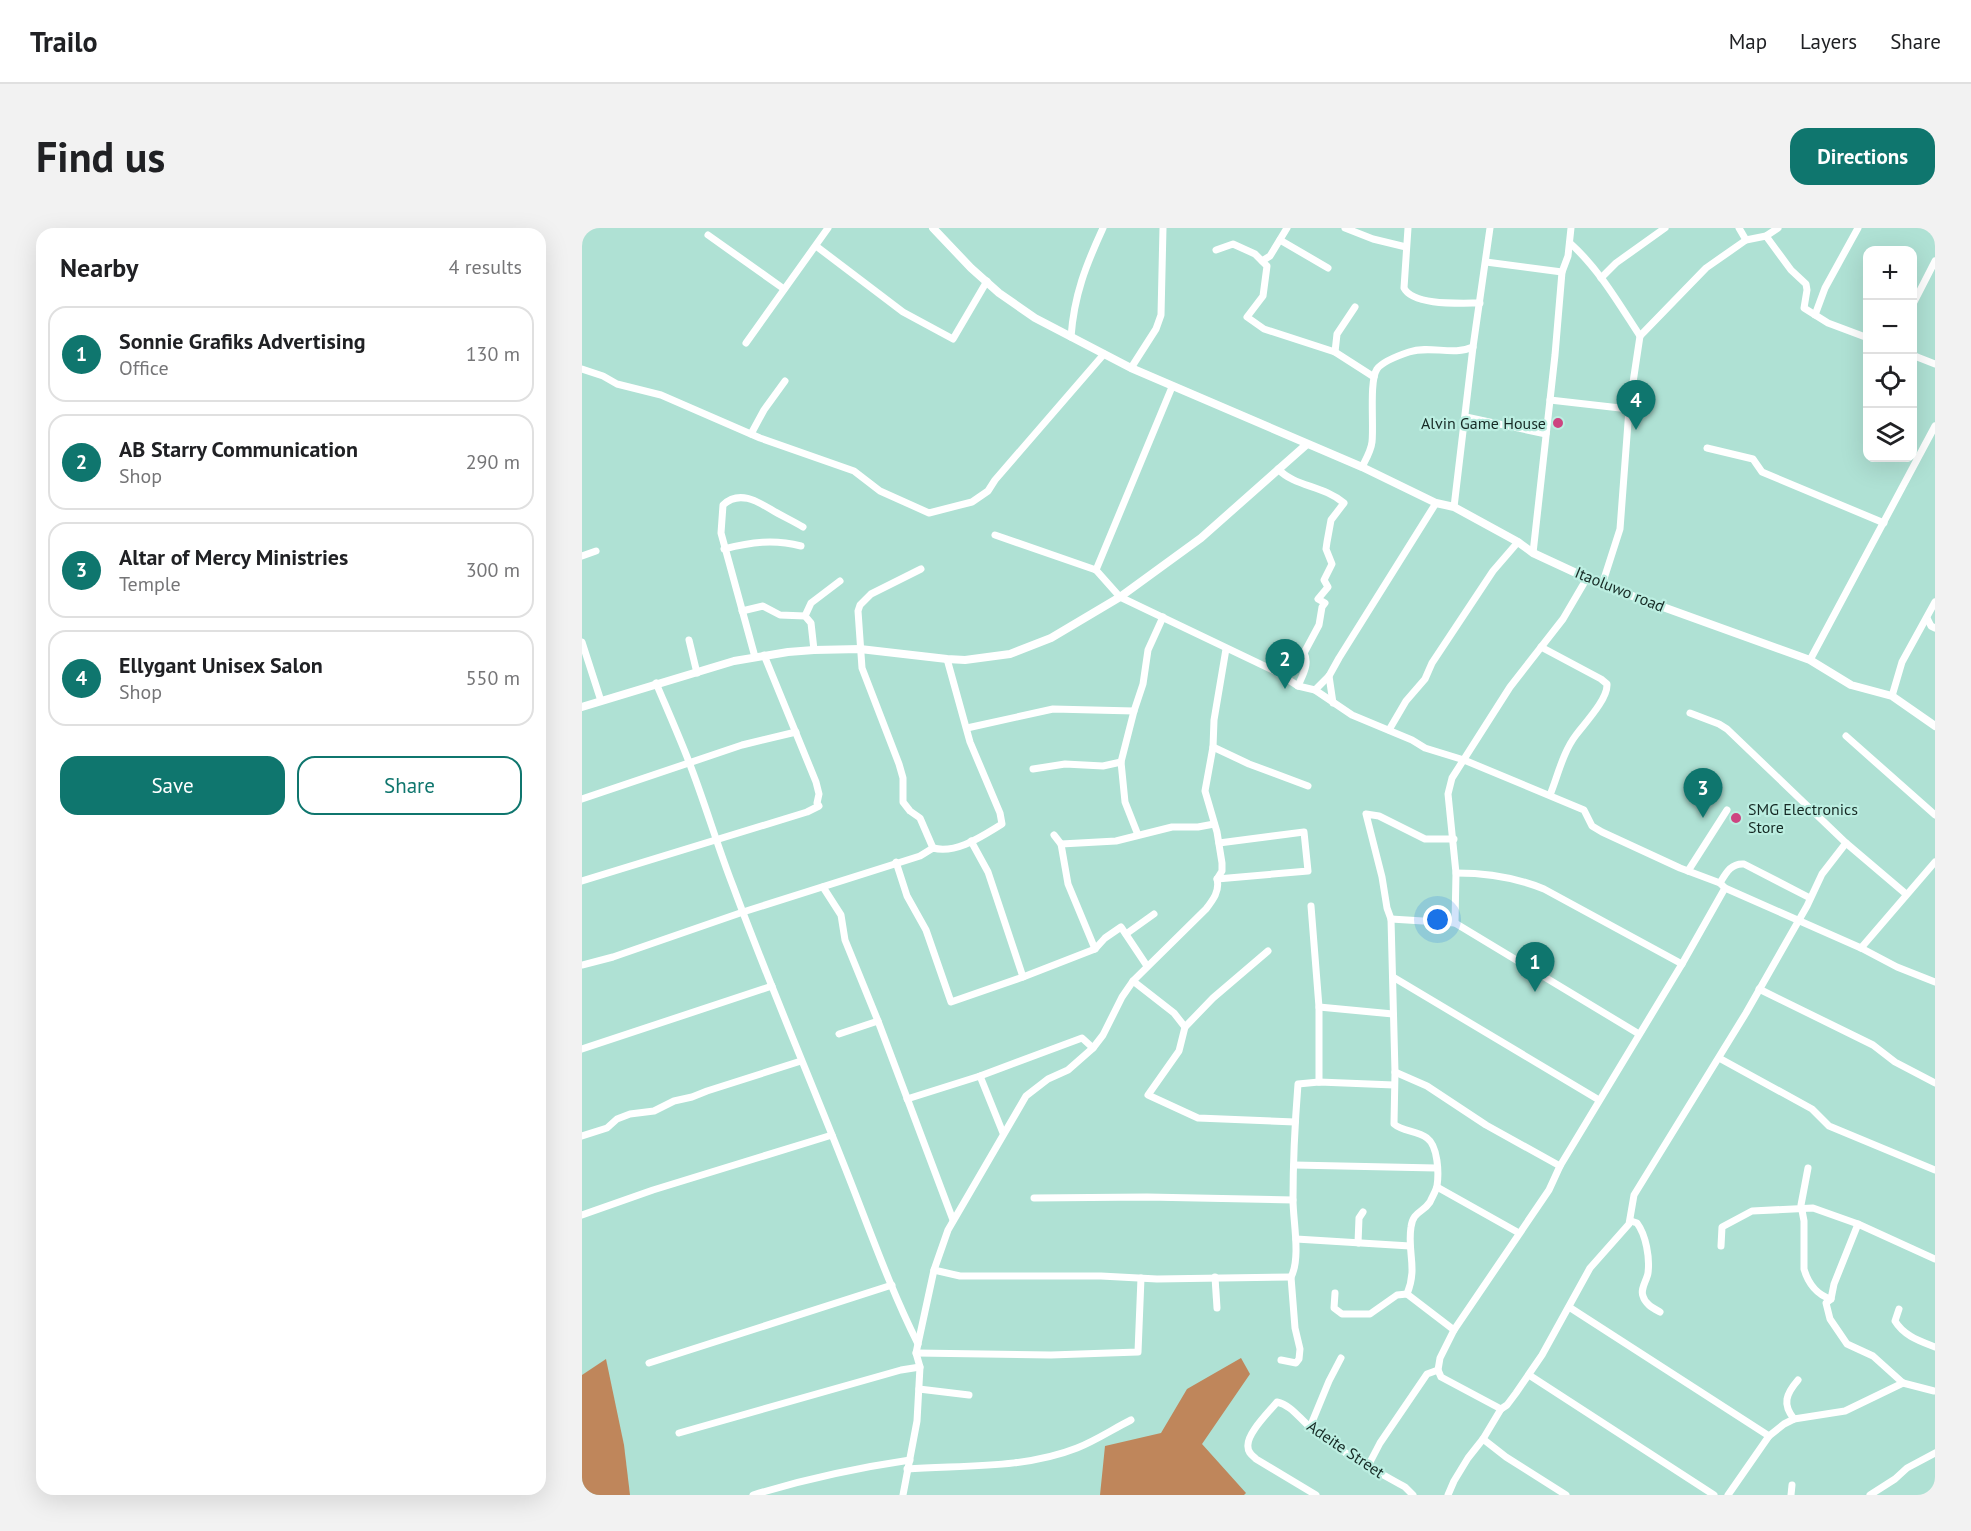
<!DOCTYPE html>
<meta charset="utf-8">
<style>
:root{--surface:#fff;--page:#f2f2f2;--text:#202124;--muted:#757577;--line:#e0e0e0;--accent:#0f766e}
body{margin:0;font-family:"PT Sans",sans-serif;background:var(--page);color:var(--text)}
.controls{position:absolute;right:18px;top:18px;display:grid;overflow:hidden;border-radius:12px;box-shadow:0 6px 24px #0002}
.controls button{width:54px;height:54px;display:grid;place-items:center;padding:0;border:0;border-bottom:2px solid var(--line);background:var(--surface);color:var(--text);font:30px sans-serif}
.you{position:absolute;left:856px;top:692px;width:21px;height:21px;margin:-15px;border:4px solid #fff;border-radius:50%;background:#1a73e8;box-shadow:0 0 0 9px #1a73e833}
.badge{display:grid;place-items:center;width:39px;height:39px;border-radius:50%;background:var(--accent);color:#fff;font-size:20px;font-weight:700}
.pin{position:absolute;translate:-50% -50px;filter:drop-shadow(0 2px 3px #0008)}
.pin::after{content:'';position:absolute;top:32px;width:21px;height:18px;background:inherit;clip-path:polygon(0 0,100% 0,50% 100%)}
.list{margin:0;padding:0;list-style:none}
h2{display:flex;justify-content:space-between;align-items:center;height:78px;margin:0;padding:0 24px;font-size:26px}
h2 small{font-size:20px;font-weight:400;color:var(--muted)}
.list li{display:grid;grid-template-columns:39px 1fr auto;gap:18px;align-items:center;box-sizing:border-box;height:96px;margin:0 12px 12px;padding:0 12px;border:2px solid var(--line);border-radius:18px}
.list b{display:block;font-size:22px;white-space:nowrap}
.list p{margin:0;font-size:20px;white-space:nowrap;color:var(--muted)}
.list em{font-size:20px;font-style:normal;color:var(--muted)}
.actions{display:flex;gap:12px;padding:18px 24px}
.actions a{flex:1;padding:14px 0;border:2px solid var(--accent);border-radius:18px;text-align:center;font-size:21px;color:var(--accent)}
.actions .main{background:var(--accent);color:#fff}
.icon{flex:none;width:33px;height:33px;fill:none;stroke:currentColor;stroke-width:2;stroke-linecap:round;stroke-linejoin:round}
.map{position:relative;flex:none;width:1353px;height:1267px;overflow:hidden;border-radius:18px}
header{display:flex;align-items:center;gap:36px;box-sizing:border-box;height:84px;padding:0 30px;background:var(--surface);border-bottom:2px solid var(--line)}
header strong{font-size:28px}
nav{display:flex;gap:33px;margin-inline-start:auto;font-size:21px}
.intro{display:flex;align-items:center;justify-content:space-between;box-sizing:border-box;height:144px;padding:0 36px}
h1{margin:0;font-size:42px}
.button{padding:15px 27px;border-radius:18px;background:var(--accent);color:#fff;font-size:21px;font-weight:700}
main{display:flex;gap:36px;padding:0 36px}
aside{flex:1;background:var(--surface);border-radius:18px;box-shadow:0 6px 24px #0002}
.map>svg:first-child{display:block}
</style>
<header>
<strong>Trailo</strong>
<nav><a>Map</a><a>Layers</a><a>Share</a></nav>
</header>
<div class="intro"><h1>Find us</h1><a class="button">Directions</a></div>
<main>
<aside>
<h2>Nearby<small>4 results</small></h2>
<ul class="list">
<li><span class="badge">1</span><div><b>Sonnie Grafiks Advertising</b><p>Office</p></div><em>130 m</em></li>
<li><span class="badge">2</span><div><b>AB Starry Communication</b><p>Shop</p></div><em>290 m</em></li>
<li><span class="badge">3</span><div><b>Altar of Mercy Ministries</b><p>Temple</p></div><em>300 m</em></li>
<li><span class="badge">4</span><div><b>Ellygant Unisex Salon</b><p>Shop</p></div><em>550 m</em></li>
</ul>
<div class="actions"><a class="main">Save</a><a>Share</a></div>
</aside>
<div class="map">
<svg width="1353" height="1267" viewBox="0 0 1353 1267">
<rect width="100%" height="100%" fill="#afe1d4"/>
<g fill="#bf865b">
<path d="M659 1130 668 1146 620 1216 664 1265 662 1267H518L523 1218 579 1205 605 1161Z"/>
<path d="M24 1131 42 1217 48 1267H0V1147Z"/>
</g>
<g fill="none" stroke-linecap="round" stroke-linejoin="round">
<g stroke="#fff" stroke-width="7">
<path d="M763 0 791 11 824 19"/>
<path d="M826 0 822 60C831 78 879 75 898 75"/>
<path d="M1157 0 1164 12"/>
<path d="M126 7 202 61"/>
<path d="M1184 8 1209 42 1224 56 1225 62 1222 80 1246 95 1286 110"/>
<path d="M698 12 746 40"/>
<path d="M988 15C1017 41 1037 76 1058 108L1047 181 1038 301 1020 357"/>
<path d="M234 18 321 84 371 111 405 53"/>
<path d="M634 22 651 16 673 26 685 38 681 68 665 89 682 101 753 124 792 149"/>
<path d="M680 33 688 28 705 0"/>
<path d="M904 34 980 44"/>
<path d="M1019 50 1034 35 1083 0"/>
<path d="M1330 78 1353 33"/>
<path d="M1233 87 1243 60 1276 0"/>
<path d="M1058 108 1124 40 1164 12 1184 8 1196 0"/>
<path d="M489 109C492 67 504 37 521 0"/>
<path d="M164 115 246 0"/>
<path d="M753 124 755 106 773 79"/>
<path d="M1330 127 1353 136"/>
<path d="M549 140 574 101 579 87 581 0"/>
<path d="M0 141 21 148 35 156 79 167 178 210 272 243 298 263 347 285 390 274 406 263 413 252 522 126"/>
<path d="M968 172 1047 181"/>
<path d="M884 189 964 206"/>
<path d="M169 206 182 182 203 153"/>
<path d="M1125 220 1171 231 1180 244 1302 295"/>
<path d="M780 239C784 231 789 223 790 214 792 197 787 153 795 141 801 133 818 127 827 124 848 117 871 128 891 119"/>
<path d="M696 241C713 259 741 257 762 275L749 292 745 314 744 321 750 336 742 352 746 359 736 371 743 375 740 379 737 397 722 425C728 436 720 448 716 458"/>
<path d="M872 279 891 119 908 0"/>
<path d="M413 307 514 342 538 369 693 443 716 458 733 462 770 487 830 512 843 520 882 532 1002 582 1010 598 1020 604 1098 640 1138 655 1143 660 1279 720 1315 739 1353 754"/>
<path d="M142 321C169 314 192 311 219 318"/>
<path d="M951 325 973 127 980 44 986 28 989 0"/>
<path d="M0 328 14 323"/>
<path d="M339 341 289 366 278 377 276 383 280 440 317 536 321 550V574L328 583 338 590 351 620"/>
<path d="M514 342 590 159"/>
<path d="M160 383 181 378 198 387 223 388 229 395 232 422"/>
<path d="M223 388 229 375 258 353"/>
<path d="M1345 390 1349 398 1353 400"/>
<path d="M107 412 115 445"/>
<path d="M0 414 19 473"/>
<path d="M959 419 1019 451 1025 456C1026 471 1003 495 994 507 981 524 976 547 968 567"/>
<path d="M173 429 139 305 141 277C157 262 175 273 190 282 200 288 211 293 221 299"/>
<path d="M1228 432 1353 198"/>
<path d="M747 448 751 475"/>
<path d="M74 455C85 481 97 508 107 534 123 575 135 617 151 658 185 750 224 841 260 932 285 994 306 1056 336 1116"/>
<path d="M733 462 747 448 757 430 854 275"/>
<path d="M1310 468 1320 434 1353 374"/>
<path d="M1108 485 1137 496 1145 501 1264 615 1324 666"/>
<path d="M385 500 471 481 552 483"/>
<path d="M807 502 824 473 843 451 850 435 911 343 936 314"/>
<path d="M1264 508 1353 587"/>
<path d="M631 519 667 536 726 558"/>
<path d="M451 541 483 536 521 538 539 534"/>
<path d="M0 571 160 517 214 504"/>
<path d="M472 607 479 616 534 613 590 599H616L632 596"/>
<path d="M556 607 543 574 539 534 552 483 561 456 566 422 581 389"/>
<path d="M389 613 406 644 441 749"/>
<path d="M479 616 486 656 513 721"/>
<path d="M314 634 325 668 344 702 369 774 441 749 513 721 523 710 539 699 565 738"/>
<path d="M1106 643 1145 582"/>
<path d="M874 645C906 645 933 649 962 661L1100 736"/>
<path d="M635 651 726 643 722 604 637 615"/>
<path d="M0 653 225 584 237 578 235 575 237 566 234 554 182 427"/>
<path d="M1138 655C1144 645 1149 635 1162 636L1228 670"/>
<path d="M241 659 259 687 263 712 296 793 257 806"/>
<path d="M729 678 737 779V854"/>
<path d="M809 691 873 695 1057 806"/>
<path d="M873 695 874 645 866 566 870 550 928 459 981 391 1005 350"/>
<path d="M544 706 572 686"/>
<path d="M1279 720 1353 634"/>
<path d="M0 737 31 729 161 684 338 628 351 620C375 626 400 608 420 596L418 585 388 514 365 431"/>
<path d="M811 749 1017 872"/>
<path d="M551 753 592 785 603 799 597 823 566 867 616 890 713 894"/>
<path d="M1177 761 1291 817 1313 834 1353 855"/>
<path d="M737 779 811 786"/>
<path d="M296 793 371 992"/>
<path d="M603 799 631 770 686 723"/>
<path d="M0 821 190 758"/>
<path d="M1137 830 1230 881 1247 898 1353 942"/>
<path d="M813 844 845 858 904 897 978 938"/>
<path d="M398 848 421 905"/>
<path d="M325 871 398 848 500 810 511 820"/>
<path d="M0 908 25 900 35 891 48 886 72 883 92 873 110 869 125 863 219 833"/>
<path d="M712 937 854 940"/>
<path d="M1226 940 1219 977 1222 993V1041C1226 1055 1235 1067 1249 1071"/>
<path d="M855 959 937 1005"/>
<path d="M452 970 565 969 711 972"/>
<path d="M0 987 71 962 250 907"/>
<path d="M1049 993 1055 995C1064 1007 1068 1030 1066 1045 1065 1052 1058 1061 1061 1068 1063 1076 1071 1080 1078 1084"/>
<path d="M1276 996 1252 1056 1249 1071 1244 1075 1248 1091 1265 1116 1291 1128 1321 1155 1352 1163"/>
<path d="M714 1011 828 1018"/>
<path d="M776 1015 777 990 781 984"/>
<path d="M1139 1018 1140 999 1170 983 1231 980 1276 996 1353 1031"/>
<path d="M352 1042 378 1048H519L575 1051 709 1049"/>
<path d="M633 1049 635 1080"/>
<path d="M753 1065 752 1080 760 1086H788L815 1067 825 1066 872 1102"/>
<path d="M825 1066C836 1039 825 1025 829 999 831 983 841 985 848 974 850 969 854 963 855 958 857 945 856 918 845 910 835 902 821 904 812 896L813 844 809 691 805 680 800 649 784 586 797 588 843 611H872"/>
<path d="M987 1079 1187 1208"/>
<path d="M1317 1081 1313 1093C1322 1108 1338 1113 1353 1119"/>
<path d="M334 1125 469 1127 556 1124 559 1050"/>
<path d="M699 1132 714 1135 717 1131 718 1121 713 1100 709 1049C719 1030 711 993 711 972 711 933 713 894 716 856L737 854 812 857"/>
<path d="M67 1135 310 1057"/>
<path d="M947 1147 1132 1267"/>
<path d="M337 1161 387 1167"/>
<path d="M919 1181 859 1149 856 1142 858 1130 872 1102 967 962 978 938 1100 736 1143 660"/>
<path d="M1212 1191C1200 1176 1204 1166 1216 1152"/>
<path d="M728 1199 747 1153 759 1130"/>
<path d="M97 1205 319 1142 338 1139"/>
<path d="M901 1211 924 1229 984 1267"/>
<path d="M786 1238 798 1215 845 1146 856 1142"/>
<path d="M325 1241C381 1237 442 1241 495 1220 513 1213 531 1201 549 1192"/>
<path d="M171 1267C223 1251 274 1240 328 1232"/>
<path d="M321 1267 335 1193 338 1139 334 1125 352 1042 366 1002 444 868 466 851 486 842 511 820 521 807 540 769 551 753 624 681C631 672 638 663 635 651L640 643V635L635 604 623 563 631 519 632 492 644 421"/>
<path d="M734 1267 674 1231C670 1227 666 1225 666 1219 664 1206 687 1184 695 1174 709 1177 717 1190 728 1199 756 1223 791 1241 823 1259L831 1267"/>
<path d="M866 1267 872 1253 886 1230 901 1211 919 1181 925 1177 934 1165 960 1127 1008 1040 1047 996 1052 967 1164 785 1225 678 1240 646 1264 615"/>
<path d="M1146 1267 1187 1208 1202 1196 1212 1191 1263 1183 1321 1155"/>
<path d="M1209 1267 1210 1257"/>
<path d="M1288 1267 1313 1251 1325 1240 1353 1225"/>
</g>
<g stroke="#fff" stroke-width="8">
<path d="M351 0 389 40 417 65 453 90 549 140 780 239 854 275 872 279 936 314 951 325 1020 357 1228 432 1269 457 1310 468 1353 498"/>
<path d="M0 479 152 433 206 424 232 422 278 421 365 431 383 432 428 426 469 410 538 369 619 310 724 217"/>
</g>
</g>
<g fill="#cd4480" stroke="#bceee1" stroke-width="2">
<circle cx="976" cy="195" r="6"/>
<circle cx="1154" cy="590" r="6"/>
</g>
<g text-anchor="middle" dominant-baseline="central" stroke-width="4.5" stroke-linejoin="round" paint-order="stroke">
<g font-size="16" fill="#162a25" stroke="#bceee1" text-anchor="end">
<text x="964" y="195">Alvin Game House</text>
<text x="1166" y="581" text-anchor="start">SMG Electronics<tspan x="1166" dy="18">Store</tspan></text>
</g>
<g font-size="16" fill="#162a25" stroke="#bceee1">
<text transform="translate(1038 361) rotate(22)">Itaoluwo road</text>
<text transform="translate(764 1221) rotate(34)">Adeite Street</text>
</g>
</g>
</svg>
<div class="controls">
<button>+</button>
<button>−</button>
<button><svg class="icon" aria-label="locate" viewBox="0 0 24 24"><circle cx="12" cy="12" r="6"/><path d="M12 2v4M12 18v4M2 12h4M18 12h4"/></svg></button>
<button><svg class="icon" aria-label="layers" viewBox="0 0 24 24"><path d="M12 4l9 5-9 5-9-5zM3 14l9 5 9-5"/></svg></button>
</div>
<div class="you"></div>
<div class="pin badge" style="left:953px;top:764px">1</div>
<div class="pin badge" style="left:703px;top:461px">2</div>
<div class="pin badge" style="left:1121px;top:590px">3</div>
<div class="pin badge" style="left:1054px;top:202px">4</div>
</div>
</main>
